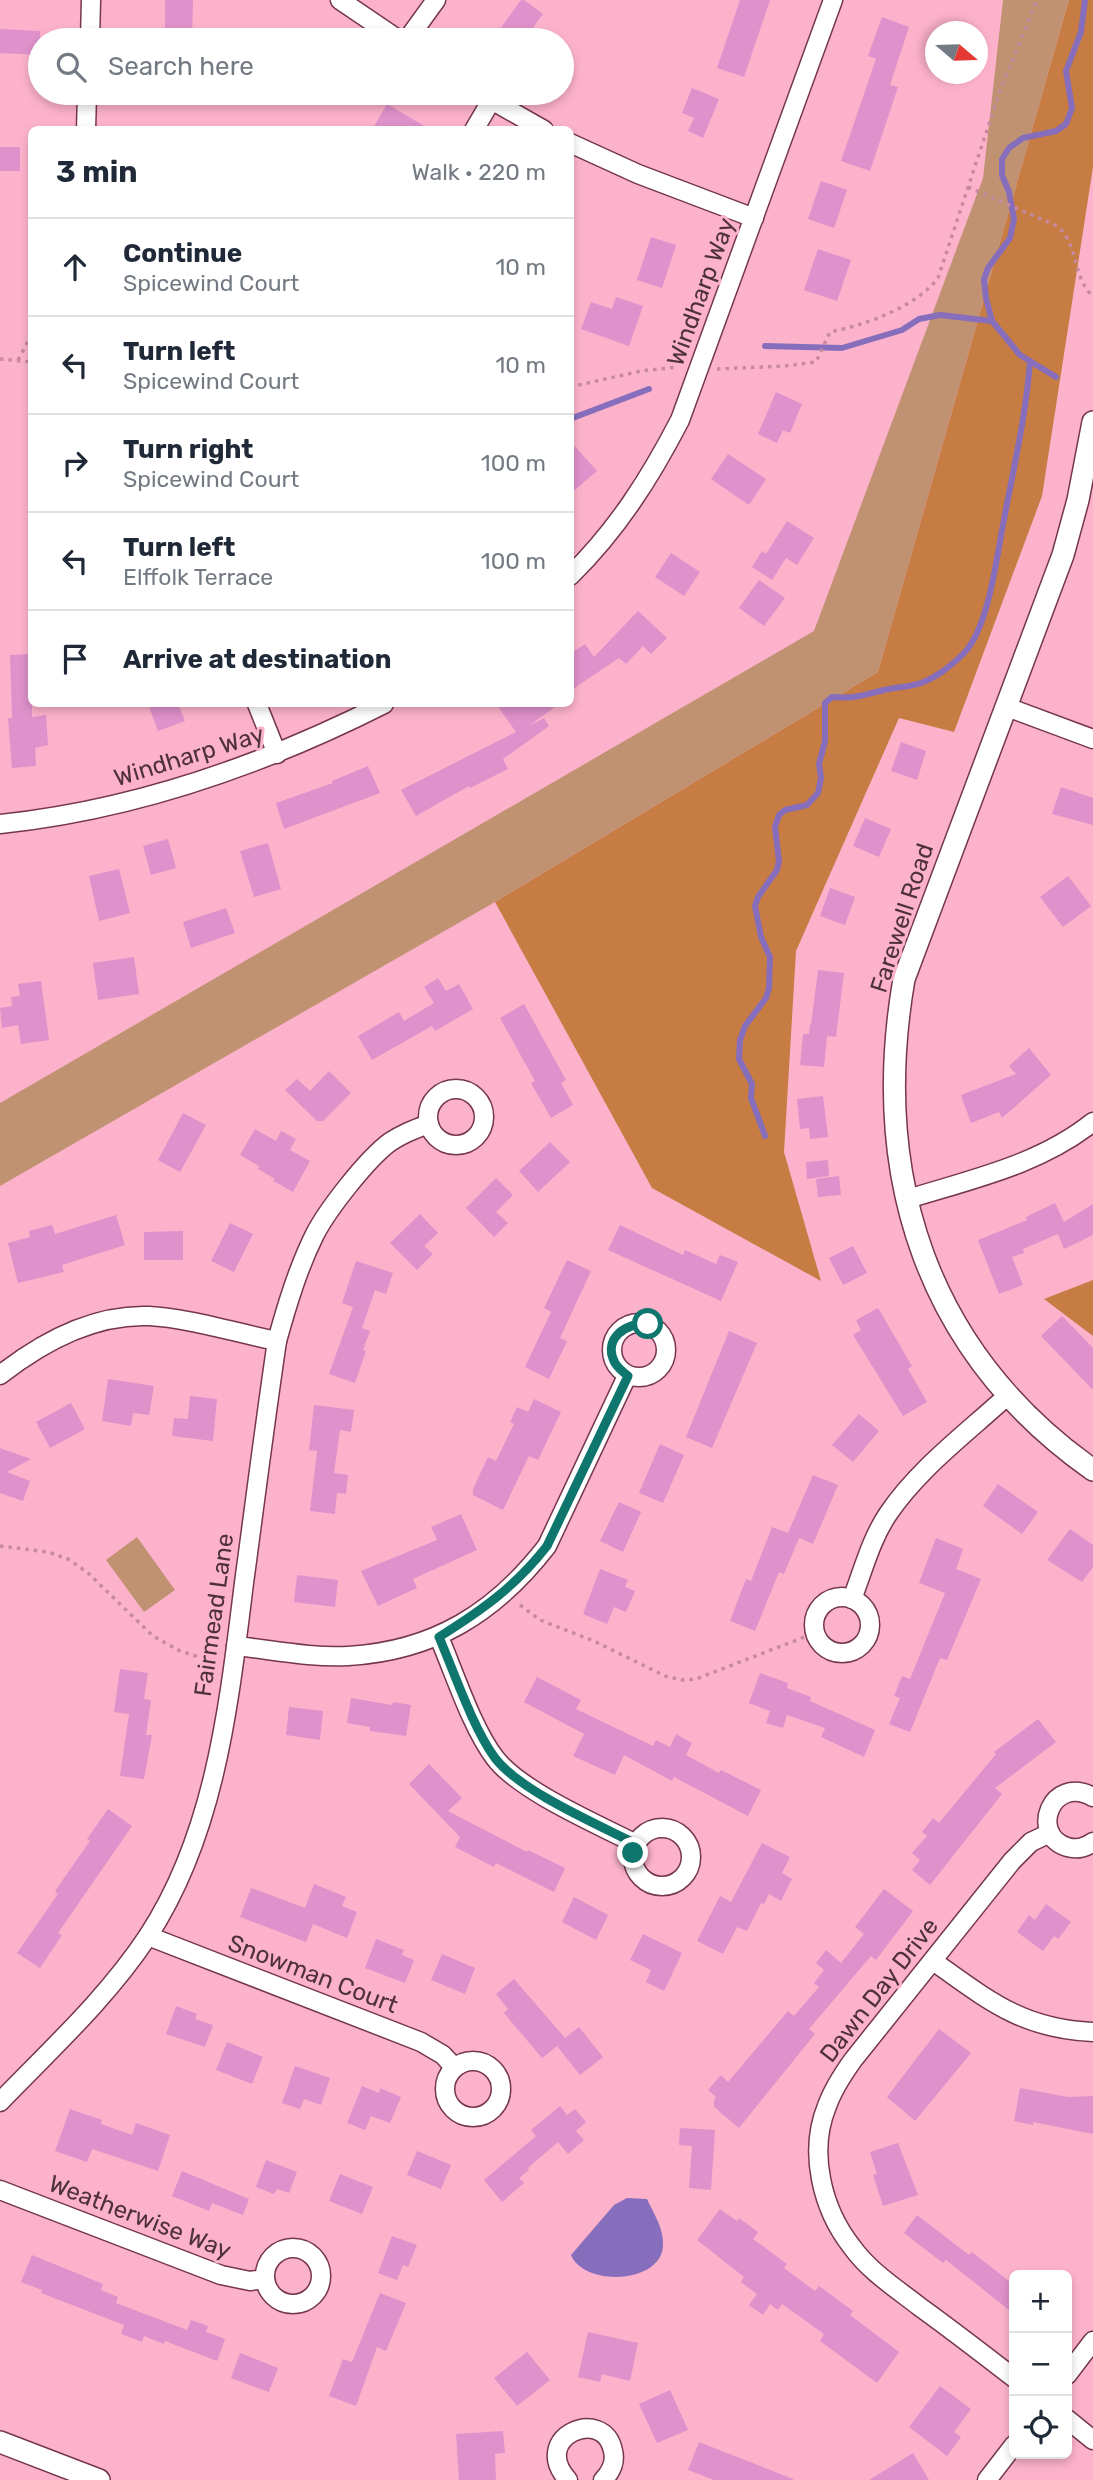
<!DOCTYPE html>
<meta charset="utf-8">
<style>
:root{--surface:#fff;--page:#f6f6f7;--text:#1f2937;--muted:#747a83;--line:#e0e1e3}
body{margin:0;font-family:Rubik,sans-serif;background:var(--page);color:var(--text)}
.controls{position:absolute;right:21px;bottom:21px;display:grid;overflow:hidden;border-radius:10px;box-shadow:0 4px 10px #0003}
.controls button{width:63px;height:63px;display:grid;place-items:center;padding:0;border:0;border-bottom:2px solid var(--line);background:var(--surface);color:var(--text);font:35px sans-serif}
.compass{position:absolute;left:925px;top:21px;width:63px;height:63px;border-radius:50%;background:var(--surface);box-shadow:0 4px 10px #0003;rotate:109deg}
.stop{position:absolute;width:21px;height:21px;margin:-16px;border:5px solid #0f766e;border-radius:50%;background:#fff}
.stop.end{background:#0f766e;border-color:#fff;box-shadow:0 2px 7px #0008}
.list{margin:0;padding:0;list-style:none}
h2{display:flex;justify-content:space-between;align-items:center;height:91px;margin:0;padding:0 28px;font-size:30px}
h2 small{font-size:23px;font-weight:400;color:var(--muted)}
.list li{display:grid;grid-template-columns:46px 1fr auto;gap:21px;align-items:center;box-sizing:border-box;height:98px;padding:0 28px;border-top:2px solid var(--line)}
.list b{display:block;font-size:26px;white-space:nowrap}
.list p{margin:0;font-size:23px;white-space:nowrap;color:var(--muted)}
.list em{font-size:23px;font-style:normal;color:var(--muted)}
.icon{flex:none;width:38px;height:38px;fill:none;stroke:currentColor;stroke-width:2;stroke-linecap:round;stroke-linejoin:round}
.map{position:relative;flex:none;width:1093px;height:2480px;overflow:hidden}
.search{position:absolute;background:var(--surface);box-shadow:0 4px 10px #0003;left:28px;top:28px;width:546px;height:77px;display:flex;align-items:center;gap:18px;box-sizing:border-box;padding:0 24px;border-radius:38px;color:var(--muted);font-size:26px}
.panel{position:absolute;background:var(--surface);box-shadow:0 4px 10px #0003;left:28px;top:126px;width:546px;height:581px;border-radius:10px}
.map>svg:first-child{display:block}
</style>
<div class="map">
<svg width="1093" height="2480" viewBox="0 0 1093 2480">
<rect width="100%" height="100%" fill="#fdb2cc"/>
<g fill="#c09271">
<path d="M1003 0H1069L878 672 495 902 0 1186V1103L814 631 983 178Z"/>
<path d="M137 1537 175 1590 144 1612 106 1560Z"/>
</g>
<g fill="#c67c42">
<path d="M1069 0H1093V167L1042 496 954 732 899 718 796 951 784 1152 821 1281 652 1188 495 902 878 672Z"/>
<path d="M1093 1280V1336L1044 1299Z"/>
</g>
<path fill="#866ebc" d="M627 2198 647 2199C654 2214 664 2229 663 2246 661 2284 584 2287 571 2255L614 2205Z"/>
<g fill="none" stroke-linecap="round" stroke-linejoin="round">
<g stroke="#866ebc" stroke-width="6">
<path d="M765 346 842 348 902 330 919 319 940 315 992 321"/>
<path d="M1056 377 1020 355 992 321 986 298 984 279 988 268 1010 238 1014 219 1009 192 1002 175V159L1009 148 1023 138 1056 131 1066 124 1072 108 1066 71 1081 32 1085 0"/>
<path d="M570 419 649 389"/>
<path d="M765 1136 751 1098 752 1084 739 1059 740 1040 745 1026 766 998 769 988 770 957 761 937 755 906 758 897 777 870 779 861 775 827 779 815 785 810 807 805 818 793 821 778 819 764 825 741V703L832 697C854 699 864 695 884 690 896 687 910 687 921 683 937 677 954 664 965 652 989 625 996 560 1003 525 1013 470 1026 417 1030 361"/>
</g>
</g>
<g fill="#de91ca">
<path d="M165 0H193L192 36H165Z"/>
<path d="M521 0H524L543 14 524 40H492Z"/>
<path d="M740 0H770L744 77 717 68Z"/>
<path d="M882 17 909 27 890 85 898 87 870 171 841 161 876 59 868 56Z"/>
<path d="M0 29 40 31V55L0 53Z"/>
<path d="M692 88 719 99 703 138 688 131 694 118 682 113Z"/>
<path d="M387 104 431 130H372Z"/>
<rect x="0" y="147" width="20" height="24"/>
<path d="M821 181 847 190 834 228 808 219Z"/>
<path d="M651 237 676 245 662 288 637 280Z"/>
<path d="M818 249 851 260 837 301 804 290Z"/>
<path d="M616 297 643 306 629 346 581 329 591 302 612 309Z"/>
<path d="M776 392 802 404 790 433 783 430 777 443 758 434Z"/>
<path d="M570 441 597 471 570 494Z"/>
<path d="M728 454 766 479 749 505 711 479Z"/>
<path d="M787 521 814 538 797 565 786 558 772 580 752 567 762 551 766 554Z"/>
<path d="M671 553 700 572 684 596 655 577Z"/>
<path d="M759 580 785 598 764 626 739 608Z"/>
<path d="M638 611 667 638 651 654 643 646 626 664 619 658 570 691V654L585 644 594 657Z"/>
<path d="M32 654V717L46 715 48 745 35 748 36 766 12 768 8 718H12L10 655Z"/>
<path d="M148 704H178L185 721 158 731Z"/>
<path d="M496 704H559L529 726 544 718 549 726 503 759 508 769 470 788 469 786 416 816 401 790 516 732Z"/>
<path d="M901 742 926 751 917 780 891 771Z"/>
<path d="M368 766 380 793 284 829 276 803 333 783 332 781Z"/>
<path d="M1061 787 1093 798V825L1052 814Z"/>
<path d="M865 818 891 829 879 857 853 846Z"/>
<path d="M168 839 176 868 151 875 143 846Z"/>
<path d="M268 843 281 889 254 897 240 851Z"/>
<path d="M119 869 130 913 99 921 89 876Z"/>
<path d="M1068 876 1091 906 1063 927 1040 897Z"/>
<path d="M830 888 855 897 845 925 820 916Z"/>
<path d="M226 908 235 933 191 948 183 922Z"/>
<path d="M134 957 139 994 98 1000 93 963Z"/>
<path d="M818 970 844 973 836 1037 827 1036 824 1067 800 1065 803 1034H809L810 1024 811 1025Z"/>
<path d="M438 978 446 991 459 984 473 1009 435 1031 432 1026 372 1060 358 1036 399 1012 404 1021 434 1003 424 987Z"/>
<path d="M41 981 49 1040 21 1044 18 1025 2 1028 0 1008 12 1006 11 997 20 996 18 984Z"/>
<path d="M524 1004 566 1080 561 1083 573 1105 551 1118 531 1083 535 1081 500 1018Z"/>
<path d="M1029 1048 1051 1075 1002 1118 999 1112 971 1123 961 1095 1016 1074 1009 1066Z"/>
<path d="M329 1071 351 1093 323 1121H317L285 1090 297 1079 310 1091Z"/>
<path d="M823 1096 828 1137 810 1139 809 1128 800 1129 797 1099Z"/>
<path d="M183 1113 206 1125 180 1172 158 1160Z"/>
<path d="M255 1129 276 1141 281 1131 296 1139 290 1150 310 1161 293 1192 273 1181 275 1179 258 1169 259 1166 240 1155Z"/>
<path d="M550 1142 570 1162 538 1192 519 1171Z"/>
<path d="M828 1160 829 1176 807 1179 806 1162Z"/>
<path d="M839 1176 841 1195 818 1197 816 1179Z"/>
<path d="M496 1178 513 1195 496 1212 508 1223 494 1237 466 1208Z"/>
<path d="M1055 1203 1064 1222 1093 1204V1235L1064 1249 1058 1234 1023 1249 1024 1253 1012 1257 1023 1285 999 1294 978 1240 1027 1220 1026 1217Z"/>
<path d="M420 1214 438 1233 424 1246 433 1254 417 1270 390 1243Z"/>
<path d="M116 1215 125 1245 62 1265 64 1272 18 1283 8 1243 30 1237 29 1231 52 1225 55 1234Z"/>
<path d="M230 1223 253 1234 234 1272 211 1261Z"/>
<path d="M620 1225 683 1255 685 1250 716 1264 720 1255 738 1262 721 1301 608 1250Z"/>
<path d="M183 1231V1260H144V1232Z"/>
<path d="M853 1246 867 1273 843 1285 829 1258Z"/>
<path d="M567 1260 591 1271 560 1338 567 1341 549 1379 525 1367 551 1312 544 1308Z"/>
<path d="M356 1261 393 1273 386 1294 375 1290 362 1328 370 1331 363 1350 366 1351 355 1383 329 1374 353 1307 342 1303Z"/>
<path d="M878 1308 912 1366 908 1369 927 1402 903 1416 853 1335 861 1330 856 1320Z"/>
<path d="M1062 1316 1093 1348V1390L1041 1336Z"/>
<path d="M729 1331 757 1343 712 1448 686 1437Z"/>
<path d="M108 1379 154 1386 149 1415 133 1413 131 1426 102 1421Z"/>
<path d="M190 1396 217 1399 213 1441 172 1436 174 1418 188 1419Z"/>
<path d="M534 1399 561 1412 538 1460 529 1456 503 1510 473 1495V1489L488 1457 496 1461 514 1424 510 1422 517 1407 528 1412Z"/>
<path d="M71 1403 85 1429 50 1448 36 1422Z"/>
<path d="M314 1405 354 1410 351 1432 340 1430 334 1473 348 1475 346 1494 337 1493 335 1514 310 1511 317 1451 309 1450Z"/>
<path d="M859 1414 879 1431 853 1462 832 1445Z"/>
<path d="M660 1444 684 1455 663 1503 639 1493Z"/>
<path d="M0 1448 31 1459 7 1472 30 1481 23 1501 0 1493Z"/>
<path d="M813 1475 838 1485 813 1544 799 1538 784 1574 779 1572 755 1631 730 1621 746 1579 751 1581 772 1527 788 1533Z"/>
<path d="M998 1484 1038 1512 1022 1534 983 1506Z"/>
<path d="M619 1502 641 1512 623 1552 600 1541Z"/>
<path d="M461 1514 477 1550 413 1579 417 1588 378 1606 361 1571 437 1540 431 1527Z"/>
<path d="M1070 1529 1093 1545V1567L1082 1582 1047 1560Z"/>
<path d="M936 1538 963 1549 956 1569 981 1579 947 1660 940 1658 910 1732 889 1724 900 1698 894 1696 902 1676 910 1679 945 1593 919 1583Z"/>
<path d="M600 1569 628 1580 625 1587 635 1591 626 1612 614 1607 607 1624 583 1614Z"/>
<path d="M297 1575 338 1580 335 1607 294 1602Z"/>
<path d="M120 1669 148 1673 144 1699 151 1700 146 1735H152L144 1779 120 1776 129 1714 114 1712Z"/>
<path d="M760 1673 788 1683 787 1688 811 1697 810 1701 875 1730 864 1757 821 1737 825 1728 787 1715 783 1728 766 1723 770 1711 749 1703Z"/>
<path d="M537 1677 581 1700 576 1709 653 1746 656 1740 670 1747 676 1734 692 1743 686 1755 719 1773 721 1770 761 1790 748 1816 674 1777 672 1781 624 1755 615 1775 573 1756 584 1734 524 1702Z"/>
<path d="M351 1698 392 1705 393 1702 411 1705 406 1736 370 1731V1727L347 1723Z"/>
<path d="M289 1707 323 1711 320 1740 286 1735Z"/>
<path d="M1038 1719 1056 1742 995 1788 1002 1794 930 1885 912 1870 920 1860 912 1853 927 1836 922 1832 933 1818 939 1823 996 1754 994 1752Z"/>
<path d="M429 1764 462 1798 448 1811 527 1852 528 1850 565 1868 554 1892 496 1863 494 1867 455 1847 460 1837 409 1784Z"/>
<path d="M108 1809 132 1826 58 1933 62 1935 40 1968 17 1953 58 1894 55 1891 90 1841 87 1839Z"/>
<path d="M762 1843 790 1857 782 1873 792 1879 781 1901 769 1894 764 1904 761 1903 747 1931 737 1927 723 1954 697 1941 720 1896 731 1902Z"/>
<path d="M314 1884 346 1897 342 1906 357 1912 347 1938 313 1924 306 1942 240 1917 251 1888 305 1908Z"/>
<path d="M884 1889 913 1911 876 1960 871 1956 809 2029 815 2034 739 2128 714 2107V2100L716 2097 708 2090 721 2075 728 2082 788 2011 794 2016 819 1987 814 1983 824 1970 816 1963 826 1950 841 1963 864 1934 855 1927Z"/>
<path d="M574 1897 608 1915 596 1940 562 1922Z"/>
<path d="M1046 1904 1071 1922 1058 1939 1054 1936 1043 1951 1017 1932 1029 1915 1035 1920Z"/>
<path d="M643 1934 682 1953 664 1991 646 1982 651 1970 630 1960Z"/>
<path d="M376 1939 404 1950 402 1955 414 1960 405 1983 365 1968Z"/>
<path d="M442 1954 475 1968 465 1994 431 1980Z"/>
<path d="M514 1979 565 2038 579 2027 603 2057 580 2075 557 2046 542 2058 504 2013 508 2009 496 1994Z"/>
<path d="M176 2006 197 2014 195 2019 213 2025 205 2047 166 2034Z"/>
<path d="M939 2029 971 2053 915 2121 887 2097Z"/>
<path d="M227 2042 263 2057 252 2084 216 2070Z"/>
<path d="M295 2066 330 2078 321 2105 304 2099 300 2109 282 2103Z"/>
<path d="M362 2086 379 2093 380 2088 401 2097 390 2123 371 2116 365 2130 347 2123Z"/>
<path d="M1020 2088 1068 2097 1093 2096V2134L1033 2122V2125L1014 2121Z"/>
<path d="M560 2106 567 2115 575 2109 586 2122 576 2131 584 2140 568 2154 558 2142 528 2168 529 2170 519 2178 524 2183 502 2202 484 2180 536 2136 531 2130Z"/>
<path d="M70 2109 102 2120 101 2124 132 2135 136 2123 170 2135 158 2171 92 2149 87 2162 55 2151Z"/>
<path d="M680 2128 715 2130 711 2190 689 2188 692 2146 679 2145Z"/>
<path d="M898 2143 918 2195 883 2206 873 2175 877 2174 870 2152Z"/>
<path d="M417 2151 451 2165 441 2189 407 2175Z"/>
<path d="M266 2160 297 2172 289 2193 277 2189 274 2194 256 2187Z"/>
<path d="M182 2171 249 2199 243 2215 212 2203 209 2211 172 2196Z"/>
<path d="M340 2174 373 2187 362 2214 329 2201Z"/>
<path d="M720 2209 737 2221 739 2218 758 2232 753 2239 787 2264 784 2268 815 2291 819 2286 853 2311 850 2315 899 2352 877 2383 820 2341 824 2334 782 2304 778 2310 770 2304 763 2315 749 2305 757 2294 741 2282 744 2277 697 2240Z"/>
<path d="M917 2215 969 2255 972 2252 1014 2285V2314L946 2260 943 2263 904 2233Z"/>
<path d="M392 2236 417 2245 408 2267 403 2265 397 2280 378 2273Z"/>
<path d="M32 2255 103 2284 101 2290 118 2297 116 2303 187 2330 191 2320 208 2326 206 2332 225 2339 217 2361 165 2341 164 2344 144 2336 142 2342 121 2334 124 2325 41 2293 42 2290 21 2282Z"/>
<path d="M380 2293 406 2303 386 2351 377 2347 356 2406 329 2396 343 2359 352 2362Z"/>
<path d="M588 2332 638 2343 630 2381 602 2374 600 2382 578 2377Z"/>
<path d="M527 2352 550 2380 517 2406 494 2378Z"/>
<path d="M240 2353 278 2368 269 2392 231 2378Z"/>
<path d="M940 2386 971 2409 954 2432 961 2437 947 2456 909 2427Z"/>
<path d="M670 2390 688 2430 657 2443 639 2404Z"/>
<path d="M503 2431 505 2453 495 2454 496 2480H459L456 2434Z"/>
<path d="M699 2442 793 2479V2480H714L688 2470Z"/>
<path d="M913 2453 929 2480H869Z"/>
</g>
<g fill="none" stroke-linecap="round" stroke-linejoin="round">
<g stroke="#75364f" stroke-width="21">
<g id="minor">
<path d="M340 0 399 40"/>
<path d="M90 40 91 0"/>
<path d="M407 40 436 0"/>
<path d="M479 93 544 130"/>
<path d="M86 130 87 93"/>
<path d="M474 130 491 101"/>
<path d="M570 143 638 174 754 218"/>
<path d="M570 576C617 530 650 478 680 420L833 0"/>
<path d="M257 704 277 754"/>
<path d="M1007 707 1093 739"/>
<path d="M0 824C136 810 263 765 384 704"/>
<circle cx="456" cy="1117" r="28"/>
<path d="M908 1199C972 1179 1039 1165 1093 1122"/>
<circle cx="639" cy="1350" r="27"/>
<path d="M0 1375C42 1342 94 1314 149 1316 188 1318 237 1333 277 1341"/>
<circle cx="842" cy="1625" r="28"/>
<path d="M852 1599C863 1571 871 1539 888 1514 919 1468 968 1432 1008 1395"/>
<path d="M439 1637C454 1672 472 1728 495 1758 520 1791 597 1824 636 1844"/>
<path d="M236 1646C273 1650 312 1658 348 1656 434 1651 495 1613 547 1546L627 1376"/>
<path d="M1093 1797C1051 1774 1029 1835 1067 1847 1077 1850 1085 1848 1093 1842"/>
<circle cx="662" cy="1857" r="29"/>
<path d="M148 1936 421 2042 443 2055 454 2067"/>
<path d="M933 1961C988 2000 1022 2029 1093 2032"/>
<circle cx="473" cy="2089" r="28"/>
<path d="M0 2102C51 2049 107 1998 148 1936 216 1832 229 1703 244 1583 255 1502 265 1422 277 1341 287 1305 298 1268 315 1234 328 1209 367 1159 390 1142 402 1134 414 1129 429 1124"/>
<path d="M0 2190 221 2275 250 2281 265 2279"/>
<circle cx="293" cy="2276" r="28"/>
<path d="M1067 2375 1093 2341"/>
<path d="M1014 2378C983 2354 952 2330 920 2307 897 2289 869 2271 852 2247 822 2209 808 2152 827 2106 833 2089 843 2074 853 2060L1012 1861 1031 1842 1050 1833"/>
<path d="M1067 2419 1093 2440"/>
<path d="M568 2480C529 2437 604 2405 613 2451 616 2463 611 2472 603 2480"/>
<path d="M987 2480 1014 2445"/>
</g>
</g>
<g stroke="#75364f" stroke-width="24">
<g id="tertiary">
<path d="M1093 422 1078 500 1063 555 904 979C870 1176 926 1352 1093 1470"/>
<path d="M0 2442 99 2480"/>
</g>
</g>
<g stroke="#c6899e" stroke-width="3.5" stroke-dasharray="3.5 5" stroke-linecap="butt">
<path d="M968 187 1057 226C1079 244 1072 278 1093 296"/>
<path d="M0 359 32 362"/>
<path d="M18 360 32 334"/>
<path d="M717 369 785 366 816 362 830 332C865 325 916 307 938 278L1000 91 1037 0"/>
<path d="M570 387 641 371 678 367"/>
<path d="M0 1546 48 1552 68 1559 87 1572 153 1636 180 1651 202 1658 216 1653"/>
<path d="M520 1605 540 1620 594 1641 665 1676 682 1680 696 1679 815 1633"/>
</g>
<use href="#minor" stroke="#fff" stroke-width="18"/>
<use href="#tertiary" stroke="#fff" stroke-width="21"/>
</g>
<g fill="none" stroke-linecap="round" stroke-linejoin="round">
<path stroke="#0f766e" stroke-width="9" d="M633 1853 636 1844C597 1824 520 1791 495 1758 473 1728 454 1672 439 1637 482 1610 515 1587 547 1546L628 1376C623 1372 618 1368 615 1363 602 1339 626 1322 648 1324"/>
</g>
<g text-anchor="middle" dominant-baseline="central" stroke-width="6" stroke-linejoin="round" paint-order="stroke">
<g font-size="24" fill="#4f313b" stroke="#fdb2cc">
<text transform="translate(701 292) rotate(-70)">Windharp Way</text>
<text transform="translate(189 756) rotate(-17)">Windharp Way</text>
<text transform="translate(902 918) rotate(-72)">Farewell Road</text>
<text transform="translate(214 1615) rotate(-82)">Fairmead Lane</text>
<text transform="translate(313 1974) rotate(21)">Snowman Court</text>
<text transform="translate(879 1990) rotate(-52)">Dawn Day Drive</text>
<text transform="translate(140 2217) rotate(21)">Weatherwise Way</text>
</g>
</g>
</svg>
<div class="controls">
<button>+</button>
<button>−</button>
<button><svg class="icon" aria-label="locate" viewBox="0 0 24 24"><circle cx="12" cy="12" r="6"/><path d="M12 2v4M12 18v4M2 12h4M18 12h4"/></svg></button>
</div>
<svg class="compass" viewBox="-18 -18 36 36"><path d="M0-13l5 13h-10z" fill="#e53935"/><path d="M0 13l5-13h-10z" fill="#747a83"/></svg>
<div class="stop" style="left:648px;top:1324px"></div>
<div class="stop end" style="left:633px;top:1853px"></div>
<div class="search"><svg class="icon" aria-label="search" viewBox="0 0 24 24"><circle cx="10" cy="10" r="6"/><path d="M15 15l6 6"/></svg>Search here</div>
<section class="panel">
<h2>3 min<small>Walk · 220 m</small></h2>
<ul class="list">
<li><svg class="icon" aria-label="ahead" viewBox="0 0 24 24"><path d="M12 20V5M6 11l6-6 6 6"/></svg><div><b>Continue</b><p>Spicewind Court</p></div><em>10 m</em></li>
<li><svg class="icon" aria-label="left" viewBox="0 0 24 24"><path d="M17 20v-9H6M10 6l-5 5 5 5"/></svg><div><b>Turn left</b><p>Spicewind Court</p></div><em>10 m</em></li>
<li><svg class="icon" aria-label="right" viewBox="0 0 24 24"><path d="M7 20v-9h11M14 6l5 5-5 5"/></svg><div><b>Turn right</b><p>Spicewind Court</p></div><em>100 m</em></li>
<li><svg class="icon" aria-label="left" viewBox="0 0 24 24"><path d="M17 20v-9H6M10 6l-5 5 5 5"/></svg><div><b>Turn left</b><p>Elffolk Terrace</p></div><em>100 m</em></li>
<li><svg class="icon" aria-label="arrive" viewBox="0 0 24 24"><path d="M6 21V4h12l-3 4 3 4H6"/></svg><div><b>Arrive at destination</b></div></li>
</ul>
</section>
</div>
